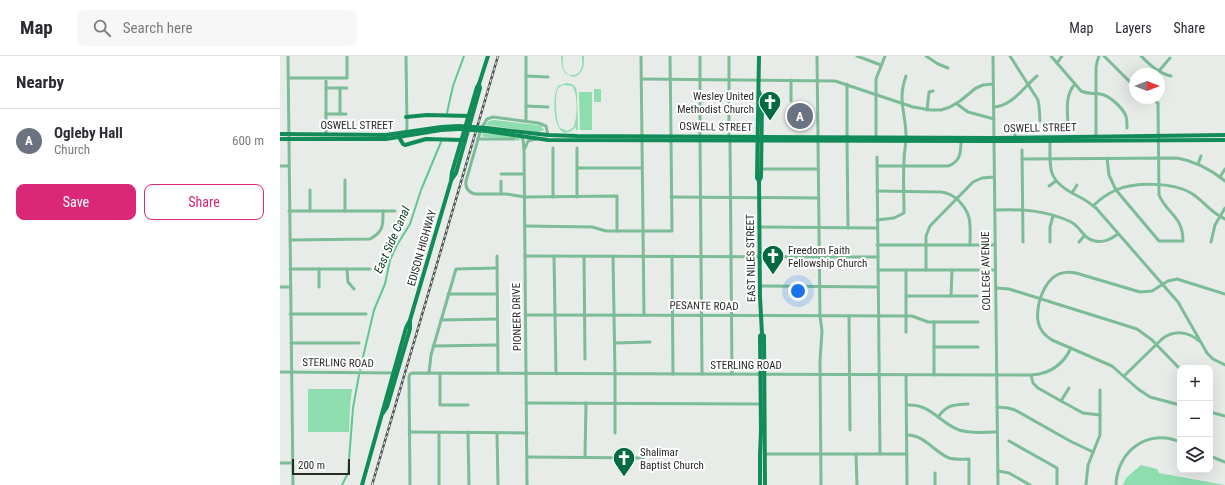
<!DOCTYPE html>
<meta charset="utf-8">
<style>
:root{--surface:#fff;--page:#f7f7f7;--text:#2b2b33;--muted:#7c7c81;--line:#e1e1e2;--accent:#db2777}
body{margin:0;font-family:"Roboto Condensed",sans-serif;background:var(--page);color:var(--text)}
.controls{position:absolute;right:12px;bottom:12px;display:grid;overflow:hidden;border-radius:8px;box-shadow:0 4px 16px #0002}
.controls button{width:36px;height:36px;display:grid;place-items:center;padding:0;border:0;border-bottom:1px solid var(--line);background:var(--surface);color:var(--text);font:20px sans-serif}
.compass{position:absolute;left:849px;top:12px;width:36px;height:36px;border-radius:50%;background:var(--surface);box-shadow:0 4px 16px #0002;rotate:90deg}
.scale{position:absolute;left:12px;bottom:10px;width:58px;box-sizing:border-box;padding-left:4px;border:2px solid #282a28;border-top:0;font-size:11px;line-height:14px;white-space:nowrap;color:#282a28;-webkit-text-stroke:3px #fff;paint-order:stroke}
.you{position:absolute;left:518px;top:235px;width:14px;height:14px;margin:-10px;border:3px solid #fff;border-radius:50%;background:#1a73e8;box-shadow:0 0 0 6px #1a73e833}
.badge{display:grid;place-items:center;width:26px;height:26px;border-radius:50%;background:var(--accent);color:#fff;font-size:13px;font-weight:700}
.pin{position:absolute;translate:-50% -50%;border:2px solid #fff;box-shadow:0 1px 4px #0006}
.list{margin:0;padding:0;list-style:none}
h2{display:flex;justify-content:space-between;align-items:center;height:52px;margin:0;padding:0 16px;font-size:17px}
h2 small{font-size:13px;font-weight:400;color:var(--muted)}
.list li{display:grid;grid-template-columns:26px 1fr auto;gap:12px;align-items:center;box-sizing:border-box;height:64px;padding:0 16px;border-top:1px solid var(--line)}
.list b{display:block;font-size:15px;white-space:nowrap}
.list p{margin:0;font-size:13px;white-space:nowrap;color:var(--muted)}
.list em{font-size:13px;font-style:normal;color:var(--muted)}
.actions{display:flex;gap:8px;padding:12px 16px}
.actions a{flex:1;padding:9px 0;border:1px solid var(--accent);border-radius:8px;text-align:center;font-size:14px;color:var(--accent)}
.actions .main{background:var(--accent);color:#fff}
.icon{flex:none;width:22px;height:22px;fill:none;stroke:currentColor;stroke-width:2;stroke-linecap:round;stroke-linejoin:round}
.map{position:relative;flex:none;width:945px;height:429px;overflow:hidden}
header{display:flex;align-items:center;gap:24px;box-sizing:border-box;height:56px;padding:0 20px;background:var(--surface);border-bottom:1px solid var(--line)}
header strong{font-size:19px}
nav{display:flex;gap:22px;margin-inline-start:auto;font-size:14px}
.search{width:280px;height:36px;background:var(--page);display:flex;align-items:center;gap:10px;box-sizing:border-box;padding:0 14px;border-radius:8px;color:var(--muted);font-size:15px}
main{display:flex}
aside{flex:1;background:var(--surface)}
.map>svg:first-child{display:block}
</style>
<header>
<strong>Map</strong>
<div class="search"><svg class="icon" aria-label="search" viewBox="0 0 24 24"><circle cx="10" cy="10" r="6"/><path d="M15 15l6 6"/></svg>Search here</div>
<nav><a>Map</a><a>Layers</a><a>Share</a></nav>
</header>
<main>
<aside>
<h2>Nearby<small></small></h2>
<ul class="list">
<li><span class="badge" style="background:#6b7280">A</span><div><b>Ogleby Hall</b><p>Church</p></div><em>600 m</em></li>
</ul>
<div class="actions"><a class="main">Save</a><a>Share</a></div>
</aside>
<div class="map">
<svg width="945" height="429" viewBox="0 0 945 429">
<rect width="100%" height="100%" fill="#e7ece9"/>
<g fill="#8dddaf" fill-rule="evenodd">
<path d="M281 0H283C283 4 282 9 284 13 287 21 298 21 301 13 303 9 302 4 302 0H304C304 10 304 18 293 21L285 17 282 11Z"/>
<path d="M286 27 292 28 296 32 297 37 298 74H296V71C273 94 271 40 278 30ZM284 29 292 30C298 36 298 64 293 72L287 75 280 72C276 66 275 42 277 35 278 31 281 30 284 29Z"/>
<rect x="314" y="33" width="7" height="13"/>
<path d="M299 36H312V74H300Z"/>
<path d="M214 64 257 69 261 70 264 74 258 76 205 69 209 65Z"/>
<path d="M203 77 239 81 240 84 236 85 235 82 204 81 202 80Z"/>
<path d="M28 333H72L70 351 69 376H28Z"/>
<path d="M861 409 877 413 879 417 945 429H843L846 422Z"/>
</g>
<g fill="none" stroke-linecap="round" stroke-linejoin="round">
<g stroke="#5ec890" stroke-width="2">
<path d="M167 57 173 30 184 0"/>
<path d="M80 314 94 254 105 228 110 204 117 189 130 168 141 134 161 86"/>
<path d="M62 429 68 417 73 352 79 319"/>
</g>
<g stroke="#7cbc97" stroke-width="3">
<path d="M8 0 13 429"/>
<path d="M246 0V65"/>
<path d="M361 0 364 259"/>
<path d="M390 0 391 80"/>
<path d="M420 0V80"/>
<path d="M449 0V80"/>
<path d="M537 0 538 80"/>
<path d="M577 0 601 9"/>
<path d="M646 0 658 8 668 12"/>
<path d="M713 0 718 429"/>
<path d="M730 0 758 44 759 50 760 65"/>
<path d="M771 0 801 35C808 38 813 37 820 38 829 39 842 51 846 60 847 64 847 68 847 72"/>
<path d="M824 0 855 31"/>
<path d="M861 0C870 9 878 17 891 20"/>
<path d="M777 7 782 0"/>
<path d="M878 16 890 2"/>
<path d="M246 20 268 21"/>
<path d="M9 22H67V0"/>
<path d="M361 23 555 25 633 51 651 54H661L670 51 680 45 696 32 703 29 713 28"/>
<path d="M511 24V45"/>
<path d="M46 25V78"/>
<path d="M567 28V81"/>
<path d="M46 32H67"/>
<path d="M60 32V58"/>
<path d="M677 48 688 56 714 63"/>
<path d="M246 50 268 51"/>
<path d="M714 51C732 50 744 31 757 20"/>
<path d="M647 54 649 36 653 35"/>
<path d="M46 58H66"/>
<path d="M788 72C788 57 784 40 795 28"/>
<path d="M126 77 127 71 126 0"/>
<path d="M268 79 266 70 258 67 213 61 207 63 201 73 186 125C185 132 188 136 195 138H226L245 141 337 140V175"/>
<path d="M240 80 243 83 244 94 247 429"/>
<path d="M596 81V23L605 0"/>
<path d="M816 81V12L817 6 819 0"/>
<path d="M735 82V69"/>
<path d="M198 83H234"/>
<path d="M420 84 422 318"/>
<path d="M450 84 452 318"/>
<path d="M538 85 540 260 542 275 540 305 541 429"/>
<path d="M567 85 568 172"/>
<path d="M770 85C770 113 767 124 794 138 802 142 809 146 816 152L898 246 927 297 933 303 945 309"/>
<path d="M245 92 248 85 256 83"/>
<path d="M273 92V141"/>
<path d="M297 92V141"/>
<path d="M742 94 743 186"/>
<path d="M597 101 600 398"/>
<path d="M827 102 829 119 836 134 879 185H903C903 160 887 158 879 139L878 47 870 42"/>
<path d="M742 103 897 102C916 105 930 113 945 125"/>
<path d="M918 108 921 100"/>
<path d="M0 110H9"/>
<path d="M597 110H668C680 106 681 97 681 85"/>
<path d="M297 112H362"/>
<path d="M481 113H538"/>
<path d="M221 118H244"/>
<path d="M940 121 945 113"/>
<path d="M65 124V155"/>
<path d="M769 130 776 125"/>
<path d="M597 135 661 136C668 137 673 139 678 144 693 159 690 169 690 189"/>
<path d="M792 137 797 129"/>
<path d="M221 138V125"/>
<path d="M391 141 538 142"/>
<path d="M813 150C820 143 827 138 836 134 855 126 893 126 911 137 924 145 931 157 945 163"/>
<path d="M715 154C742 153 766 154 791 166 801 171 803 183 815 185 824 187 831 183 838 178"/>
<path d="M9 155H115"/>
<path d="M30 155V134"/>
<path d="M597 164 614 162 624 157C624 140 623 122 624 105 624 97 626 89 626 80 626 57 617 45 626 20"/>
<path d="M245 170 312 171 326 175H392L391 84"/>
<path d="M479 171 597 172"/>
<path d="M10 184 90 183C104 175 103 169 103 155"/>
<path d="M770 186V171L773 160"/>
<path d="M799 186 804 180"/>
<path d="M931 186 935 169 945 152"/>
<path d="M597 189H715"/>
<path d="M217 200 218 317"/>
<path d="M245 200 598 201"/>
<path d="M274 200 276 318"/>
<path d="M304 200 305 303"/>
<path d="M333 200 335 318V377"/>
<path d="M392 200 393 318"/>
<path d="M10 213H90"/>
<path d="M67 213 68 226 74 233"/>
<path d="M598 214H715"/>
<path d="M646 214V180L650 170 693 126 702 122 714 121"/>
<path d="M480 230 598 231"/>
<path d="M0 231H10"/>
<path d="M39 231V213"/>
<path d="M716 232 729 233 857 273 872 284 900 313"/>
<path d="M168 238H217"/>
<path d="M626 240H697"/>
<path d="M671 240 672 214"/>
<path d="M10 258H86"/>
<path d="M246 259 632 260 648 266H698"/>
<path d="M569 260 570 374"/>
<path d="M161 264 217 263"/>
<path d="M626 276V214"/>
<path d="M11 287H79"/>
<path d="M335 287 370 286"/>
<path d="M153 290 217 289"/>
<path d="M654 291H698"/>
<path d="M0 316 114 317"/>
<path d="M149 317 151 299 176 213 217 212"/>
<path d="M160 317V349H188"/>
<path d="M626 319 627 429"/>
<path d="M654 319V266"/>
<path d="M751 319 753 327 758 332 781 345 803 357 820 359"/>
<path d="M844 320 882 283C894 274 908 275 919 285"/>
<path d="M781 345 789 332"/>
<path d="M246 347 481 348"/>
<path d="M627 349C652 348 658 366 679 374 691 378 705 376 717 376"/>
<path d="M900 349 870 341 858 333 832 310 772 284C755 274 756 259 760 243 766 226 775 213 796 217L860 236 872 235 888 225 897 223 945 238"/>
<path d="M717 351 728 352 735 354 790 385 813 396"/>
<path d="M930 356 945 360"/>
<path d="M658 361C668 348 673 349 688 348"/>
<path d="M129 376 247 377"/>
<path d="M159 376V429"/>
<path d="M188 376 189 429"/>
<path d="M217 377 218 429"/>
<path d="M627 379C645 379 654 396 669 402 675 404 682 403 689 403V429"/>
<path d="M729 385 777 412V429"/>
<path d="M485 398H627"/>
<path d="M576 398 577 429"/>
<path d="M930 400 945 406"/>
<path d="M247 401 363 402"/>
<path d="M305 401 306 347"/>
<path d="M0 407H12"/>
<path d="M718 415 729 417 750 429"/>
<path d="M655 417V429"/>
<path d="M130 429 129 321 130 318 132 317 751 319C769 318 783 309 791 292"/>
<path d="M806 429 808 409 820 379V334"/>
<path d="M836 429C837 395 868 372 900 386"/>
</g>
<g stroke="#118c58" stroke-width="4">
<path d="M479 0 477 122 479 125 480 241 482 278 484 280 485 429"/>
<path d="M126 61 147 59 190 60"/>
<path d="M207 72 268 79 297 80 714 82 945 79"/>
<path d="M206 75 268 84 714 85 945 84"/>
<path d="M0 78 106 79 161 71 179 70"/>
<path d="M119 81 123 88 125 89 146 83 183 84"/>
<path d="M0 83H106L161 74 179 73"/>
<path d="M172 123 176 117 200 32 199 28"/>
<path d="M479 125 481 121 482 44 479 36"/>
<path d="M103 357 107 351 130 273V264L171 125 172 116 197 31 199 28 208 0"/>
<path d="M82 429C97 377 111 324 126 272L129 266"/>
<path d="M480 429V398L481 375 480 280 482 278"/>
</g>
<g stroke="#525552" stroke-width="2.5">
<path id="rail" d="M92 429 218 0"/>
</g>
<use href="#rail" stroke="#fff" stroke-width="1" stroke-dasharray="3" stroke-linecap="butt"/>
<g stroke="#118c58" stroke-width="4">
<path d="M179 70 207 72"/>
<path d="M179 73 206 75"/>
</g>
</g>
<defs>
<g id="church-pin" transform="scale(1.15)"><path d="M0 17L-7.5 6A9.5 9.5 0 1 1 7.5 6Z" fill="#016a40" stroke="#fff"/><path d="M-1.2-6h2.4v3.5h3.3v2.4h-3.3V6h-2.4V-.1h-3.3v-2.4h3.3Z" fill="#fff"/></g>
</defs>
<g fill-rule="evenodd">
<use href="#church-pin" x="490" y="46"/>
<use href="#church-pin" x="493" y="200"/>
<use href="#church-pin" x="344" y="402"/>
</g>
<g text-anchor="middle" dominant-baseline="central" stroke-width="4" stroke-linejoin="round" paint-order="stroke">
<g font-size="11" fill="#282a28" stroke="#fff" text-anchor="start">
<text x="474" y="40" text-anchor="end">Wesley United<tspan x="474" dy="13">Methodist Church</tspan></text>
<text x="508" y="194">Freedom Faith<tspan x="508" dy="13">Fellowship Church</tspan></text>
<text x="360" y="396">Shalimar<tspan x="360" dy="13">Baptist Church</tspan></text>
</g>
<g font-size="11" fill="#282a28" stroke="#fff">
<text x="77" y="69">OSWELL STREET</text>
<text transform="translate(436 71) rotate(1)">OSWELL STREET</text>
<text transform="translate(760 72) rotate(-1)">OSWELL STREET</text>
<text transform="translate(142 192) rotate(-74)">EDISON HIGHWAY</text>
<text transform="translate(471 202) rotate(-91)">EAST NILES STREET</text>
<text transform="translate(706 215) rotate(-91)">COLLEGE AVENUE</text>
<text transform="translate(424 250) rotate(1)">PESANTE ROAD</text>
<text transform="translate(237 261) rotate(-91)">PIONEER DRIVE</text>
<text transform="translate(58 307) rotate(1)">STERLING ROAD</text>
<text x="466" y="309">STERLING ROAD</text>
</g>
<g font-size="12" font-style="italic" fill="#093721" stroke="#fff">
<text transform="translate(112 184) rotate(-66)">East Side Canal</text>
</g>
</g>
</svg>
<div class="controls">
<button>+</button>
<button>−</button>
<button><svg class="icon" aria-label="layers" viewBox="0 0 24 24"><path d="M12 4l9 5-9 5-9-5zM3 14l9 5 9-5"/></svg></button>
</div>
<svg class="compass" viewBox="-18 -18 36 36"><path d="M0-13l5 13h-10z" fill="#e53935"/><path d="M0 13l5-13h-10z" fill="#7c7c81"/></svg>
<div class="scale">200 m</div>
<div class="you"></div>
<div class="pin badge" style="left:520px;top:60px;background:#6b7280">A</div>
</div>
</main>
